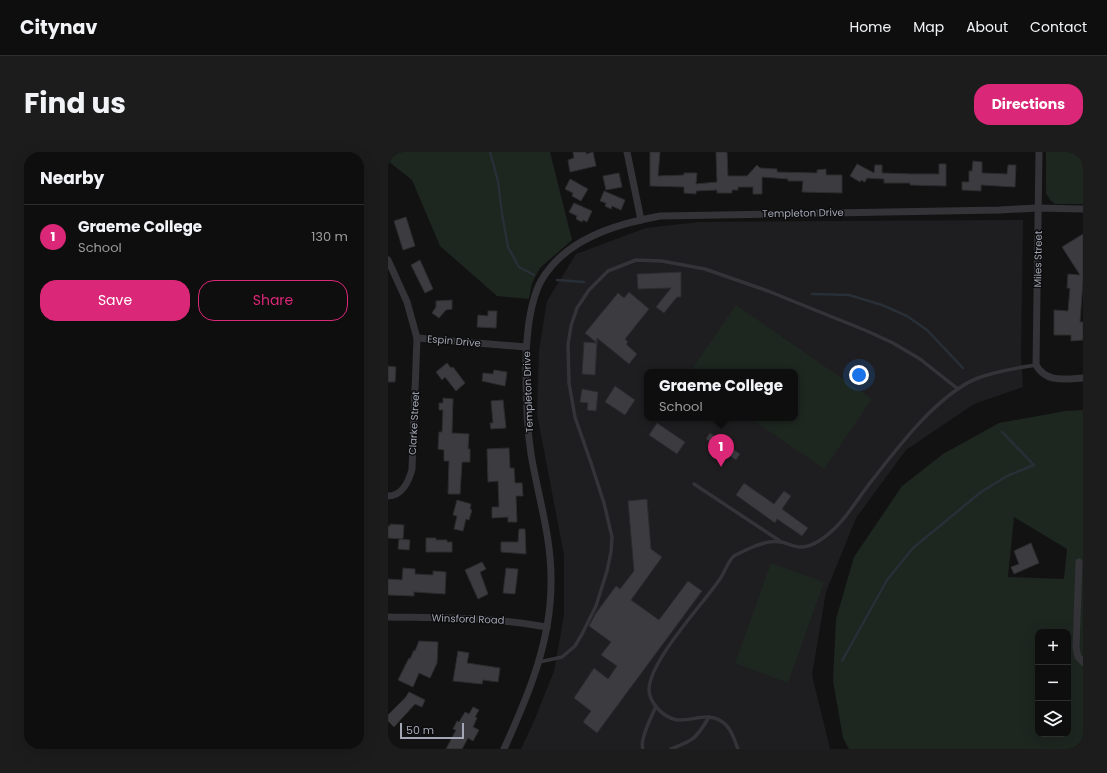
<!DOCTYPE html>
<meta charset="utf-8">
<style>
:root{--surface:#0e0e0e;--page:#1c1c1c;--text:#f1f3f6;--muted:#9b9c9e;--line:#2e2e2e;--accent:#db2777}
body{margin:0;font-family:Poppins,sans-serif;background:var(--page);color:var(--text)}
.controls{position:absolute;right:12px;bottom:12px;display:grid;overflow:hidden;border-radius:8px;box-shadow:0 4px 16px #0002}
.controls button{width:36px;height:36px;display:grid;place-items:center;padding:0;border:0;border-bottom:1px solid var(--line);background:var(--surface);color:var(--text);font:20px sans-serif}
.scale{position:absolute;left:12px;bottom:10px;width:64px;box-sizing:border-box;padding-left:4px;border:2px solid #a3a6b4;border-top:0;font-size:11px;line-height:14px;white-space:nowrap;color:#a3a6b4;-webkit-text-stroke:3px #0d0d0e;paint-order:stroke}
.you{position:absolute;left:471px;top:223px;width:14px;height:14px;margin:-10px;border:3px solid #fff;border-radius:50%;background:#1a73e8;box-shadow:0 0 0 6px #1a73e833}
.badge{display:grid;place-items:center;width:26px;height:26px;border-radius:50%;background:var(--accent);color:#fff;font-size:13px;font-weight:700}
.pin{position:absolute;translate:-50% -33px;filter:drop-shadow(0 1px 2px #0008)}
.pin::after{content:'';position:absolute;top:21px;width:14px;height:12px;background:inherit;clip-path:polygon(0 0,100% 0,50% 100%)}
.popup{position:absolute;left:256px;top:217px;width:154px;height:52px;box-sizing:border-box;display:grid;place-content:center;border-radius:8px;background:var(--surface);filter:drop-shadow(0 1px 3px #0005);font-size:13px;white-space:nowrap;color:var(--muted)}
.popup b{font-size:15px;color:var(--text)}
.popup::after{content:'';position:absolute;left:50%;top:100%;margin-left:-8px;border:8px solid transparent;border-top-color:var(--surface)}
.list{margin:0;padding:0;list-style:none}
h2{display:flex;justify-content:space-between;align-items:center;height:52px;margin:0;padding:0 16px;font-size:17px}
h2 small{font-size:13px;font-weight:400;color:var(--muted)}
.list li{display:grid;grid-template-columns:26px 1fr auto;gap:12px;align-items:center;box-sizing:border-box;height:64px;padding:0 16px;border-top:1px solid var(--line)}
.list b{display:block;font-size:15px;white-space:nowrap}
.list p{margin:0;font-size:13px;white-space:nowrap;color:var(--muted)}
.list em{font-size:13px;font-style:normal;color:var(--muted)}
.actions{display:flex;gap:8px;padding:12px 16px}
.actions a{flex:1;padding:9px 0;border:1px solid var(--accent);border-radius:16px;text-align:center;font-size:14px;color:var(--accent)}
.actions .main{background:var(--accent);color:#fff}
.icon{flex:none;width:22px;height:22px;fill:none;stroke:currentColor;stroke-width:2;stroke-linecap:round;stroke-linejoin:round}
.map{position:relative;flex:none;width:695px;height:597px;overflow:hidden;border-radius:16px}
header{display:flex;align-items:center;gap:24px;box-sizing:border-box;height:56px;padding:0 20px;background:var(--surface);border-bottom:1px solid var(--line)}
header strong{font-size:19px}
nav{display:flex;gap:22px;margin-inline-start:auto;font-size:14px}
.intro{display:flex;align-items:center;justify-content:space-between;box-sizing:border-box;height:96px;padding:0 24px}
h1{margin:0;font-size:28px}
.button{padding:10px 18px;border-radius:16px;background:var(--accent);color:#fff;font-size:14px;font-weight:700}
main{display:flex;gap:24px;padding:0 24px}
aside{flex:1;background:var(--surface);border-radius:16px;box-shadow:0 4px 16px #0002}
.map>svg:first-child{display:block}
</style>
<header>
<strong>Citynav</strong>
<nav><a>Home</a><a>Map</a><a>About</a><a>Contact</a></nav>
</header>
<div class="intro"><h1>Find us</h1><a class="button">Directions</a></div>
<main>
<aside>
<h2>Nearby<small></small></h2>
<ul class="list">
<li><span class="badge">1</span><div><b>Graeme College</b><p>School</p></div><em>130 m</em></li>
</ul>
<div class="actions"><a class="main">Save</a><a>Share</a></div>
</aside>
<div class="map">
<svg width="695" height="597" viewBox="0 0 695 597">
<rect width="100%" height="100%" fill="#121213"/>
<path fill="#1e1e20" fill-rule="evenodd" d="M635 68 633 203 635 235 586 252 518 298 468 366 438 440 424 523 442 597H133L146 569 166 519 176 463V403L149 262 151 198 159 149 188 102 258 76 311 70ZM259 220H407V266H259Z"/>
<g fill="#1e2620" fill-rule="evenodd">
<path d="M0 0H162L184 88 152 116 144 131 141 147 109 144 52 94 24 28 0 9Z"/>
<path d="M658 0H695V52H667L662 48 658 41Z"/>
<path d="M348 153 484 247 436 317 362 266H407V220H302Z"/>
<path d="M695 258V597H461L455 586 445 529 448 467 466 405 514 334 555 302 611 271 677 259ZM626 365 679 397 676 427 620 425ZM650 480H680V582H650Z"/>
<path d="M383 411 436 430 400 531 347 511Z"/>
</g>
<g fill="none" stroke-linecap="round" stroke-linejoin="round">
<g stroke="#282f37" stroke-width="2.5">
<path d="M102 0 110 29 114 62 120 95 131 115 146 123"/>
<path d="M169 128 196 130"/>
<path d="M424 142 461 143 494 153 519 164 539 178 575 216"/>
<path d="M454 509 499 428 525 396 593 340 619 324 646 313 614 280"/>
</g>
</g>
<g fill="#3c3c40" stroke="#2c2c2f">
<path d="M185 0H198V2L205 0 208 14 182 20 180 8 186 6Z"/>
<path d="M262 0H272L270 24 296 23V21H309L308 32 329 30 328 0H339L340 24H359L369 13 372 16 389 17V20L429 21V18L438 17V23H454V41L414 40 415 29H400V27L374 25V42H365V35H350V38H344V41H329V38L308 39V42L296 41V35L262 34Z"/>
<path d="M585 9 594 10V21L619 22 620 13H628L627 35 593 33V39L574 38V30H581V19H584Z"/>
<path d="M469 12 486 21 487 13H494V21L524 22H551V12H558V34L522 33V31H496V27L479 26 477 30 473 28 472 30 462 24Z"/>
<path d="M231 21 234 35 218 38 215 24Z"/>
<path d="M182 27 200 37 193 49 184 44 185 41 177 37Z"/>
<path d="M216 39 237 48 233 58 224 54 223 57 217 54 218 51 212 49Z"/>
<path d="M186 51 204 59 199 70 195 68 194 70 188 67 189 64 181 60Z"/>
<path d="M18 65 27 94 15 98 6 69Z"/>
<path d="M695 82V129L692 170H695V188L683 189V183H666V158L680 159 682 136H679L680 122 692 123 674 95Z"/>
<path d="M32 108 45 137 37 141 23 113Z"/>
<path d="M293 120V145H289L276 161 268 155 283 136 250 137 249 122Z"/>
<path d="M241 140 261 157 237 187 240 190 238 192 249 202 241 212 209 186V191L197 181 230 141 236 146Z"/>
<path d="M64 148V157L58 158 51 166 44 161 48 155V149Z"/>
<path d="M100 159H109L108 176 89 175 90 163 100 164Z"/>
<path d="M196 190 209 191 207 223 194 222Z"/>
<path d="M59 211 63 216 65 215 77 231 68 239 57 225 54 228 48 220Z"/>
<path d="M0 214 8 215 7 230H0Z"/>
<path d="M106 218 119 220 117 234 94 229 95 221 105 222Z"/>
<path d="M227 234 247 248 237 263 217 250Z"/>
<path d="M194 237 210 240 208 259 199 258 200 251 192 250Z"/>
<path d="M55 246 65 247 64 281 81 282 80 297H82V310H74L72 342H60L61 309H56V298L50 297 51 280H54L55 258H51V251H55Z"/>
<path d="M115 248 118 276 103 277 102 271H105L103 249Z"/>
<path d="M269 271 297 290 289 302 261 283Z"/>
<path d="M322 281 352 302 348 308 318 287Z"/>
<path d="M121 296 122 316H126L127 331H134L135 344H128L129 370H120V365L104 366V355H111L110 329 100 330 99 297Z"/>
<path d="M356 331 386 352 396 339 403 344 394 357 420 376 414 384 389 367 387 371 348 343Z"/>
<path d="M259 347 263 397 274 405 243 448 271 468 300 429 314 439 209 581 195 570 203 559 186 546 206 516 220 527 229 514 213 503 223 490 201 474 208 461 228 434 232 437 246 419 240 349Z"/>
<path d="M69 348 83 352 82 357 84 358 81 368 78 367 75 379 66 377 69 364 65 363Z"/>
<path d="M2 372 16 373 15 387 0 386V374H2Z"/>
<path d="M131 377H137L138 402 113 400V390H130Z"/>
<path d="M38 386H48V388H59V390H64V400H38Z"/>
<path d="M11 387 22 388 21 398 10 397Z"/>
<path d="M643 391 651 411 626 422 623 415 631 412 626 399Z"/>
<path d="M94 410 98 417 92 420 100 442 90 447 77 418Z"/>
<path d="M15 416 27 417V422L45 423V419L58 420 57 442 26 440V444L0 443V427L14 428Z"/>
<path d="M118 416 130 417 127 442 115 441Z"/>
<path d="M31 489 50 490 49 511 42 526 31 521 25 535 10 528 21 506 22 507 26 498 27 499Z"/>
<path d="M70 499 81 501 79 511 112 516 110 530 95 528 94 532 65 529Z"/>
<path d="M21 540 37 548 34 555 27 552 6 575 0 569V563L17 546Z"/>
<path d="M85 555 91 558 87 565 89 566 85 575 91 578 85 589 80 586 74 597H58L68 578 65 577 69 569 71 570 77 560 81 562Z"/>
</g>
<g fill="none" stroke-linecap="round" stroke-linejoin="round">
<g stroke="#333338" stroke-width="3.5">
<path d="M306 332 392 389"/>
<path d="M151 510 174 505 187 494 194 482 208 454 219 419 223 400 224 385 216 351 203 311 187 265 181 231 180 193 183 174 189 156 201 138 220 119 248 108 274 109 317 117 380 139 479 179 505 191 532 207 570 237"/>
<path d="M255 597C251 588 264 564 268 554"/>
<path d="M283 597C306 588 308 587 321 565"/>
<path d="M350 597C346 587 343 575 333 569 310 556 293 582 269 556 265 551 261 544 261 538 261 509 315 452 332 427 337 420 340 409 346 404 349 402 354 400 358 398 368 393 381 388 393 390 400 391 407 396 415 395 426 394 439 384 446 377 459 365 469 348 479 335 506 300 549 242 590 226 609 219 628 216 648 213"/>
</g>
<g stroke="#333338" stroke-width="7">
<path d="M239 0 253 68"/>
<path d="M651 0 648 213C658 231 677 227 695 226"/>
<path d="M0 108 19 150 29 186 24 317C21 329 14 344 0 344"/>
<path d="M29 186 138 195"/>
<path d="M691 410 688 496 690 505 695 510"/>
<path d="M0 465C53 466 106 465 159 475"/>
<path d="M116 597C140 544 163 490 163 431 164 387 150 344 143 302 139 276 138 250 138 224 137 197 140 153 153 129 177 87 228 72 272 64L611 58 650 56 695 57"/>
</g>
</g>
<g text-anchor="middle" dominant-baseline="central" stroke-width="3" stroke-linejoin="round" paint-order="stroke">
<g font-size="10" fill="#a3a6b4" stroke="#0d0d0e">
<text transform="translate(415 61) rotate(-1)">Templeton Drive</text>
<text transform="translate(650 107) rotate(-89)">Miles Street</text>
<text transform="translate(66 189) rotate(5)">Espin Drive</text>
<text transform="translate(140 240) rotate(-92)">Templeton Drive</text>
<text transform="translate(26 271) rotate(-87)">Clarke Street</text>
<text transform="translate(80 467) rotate(2)">Winsford Road</text>
</g>
</g>
</svg>
<div class="controls">
<button>+</button>
<button>−</button>
<button><svg class="icon" aria-label="layers" viewBox="0 0 24 24"><path d="M12 4l9 5-9 5-9-5zM3 14l9 5 9-5"/></svg></button>
</div>
<div class="scale">50 m</div>
<div class="you"></div>
<div class="pin badge" style="left:333px;top:315px">1</div>
<div class="popup"><b>Graeme College</b>School</div>
</div>
</main>
